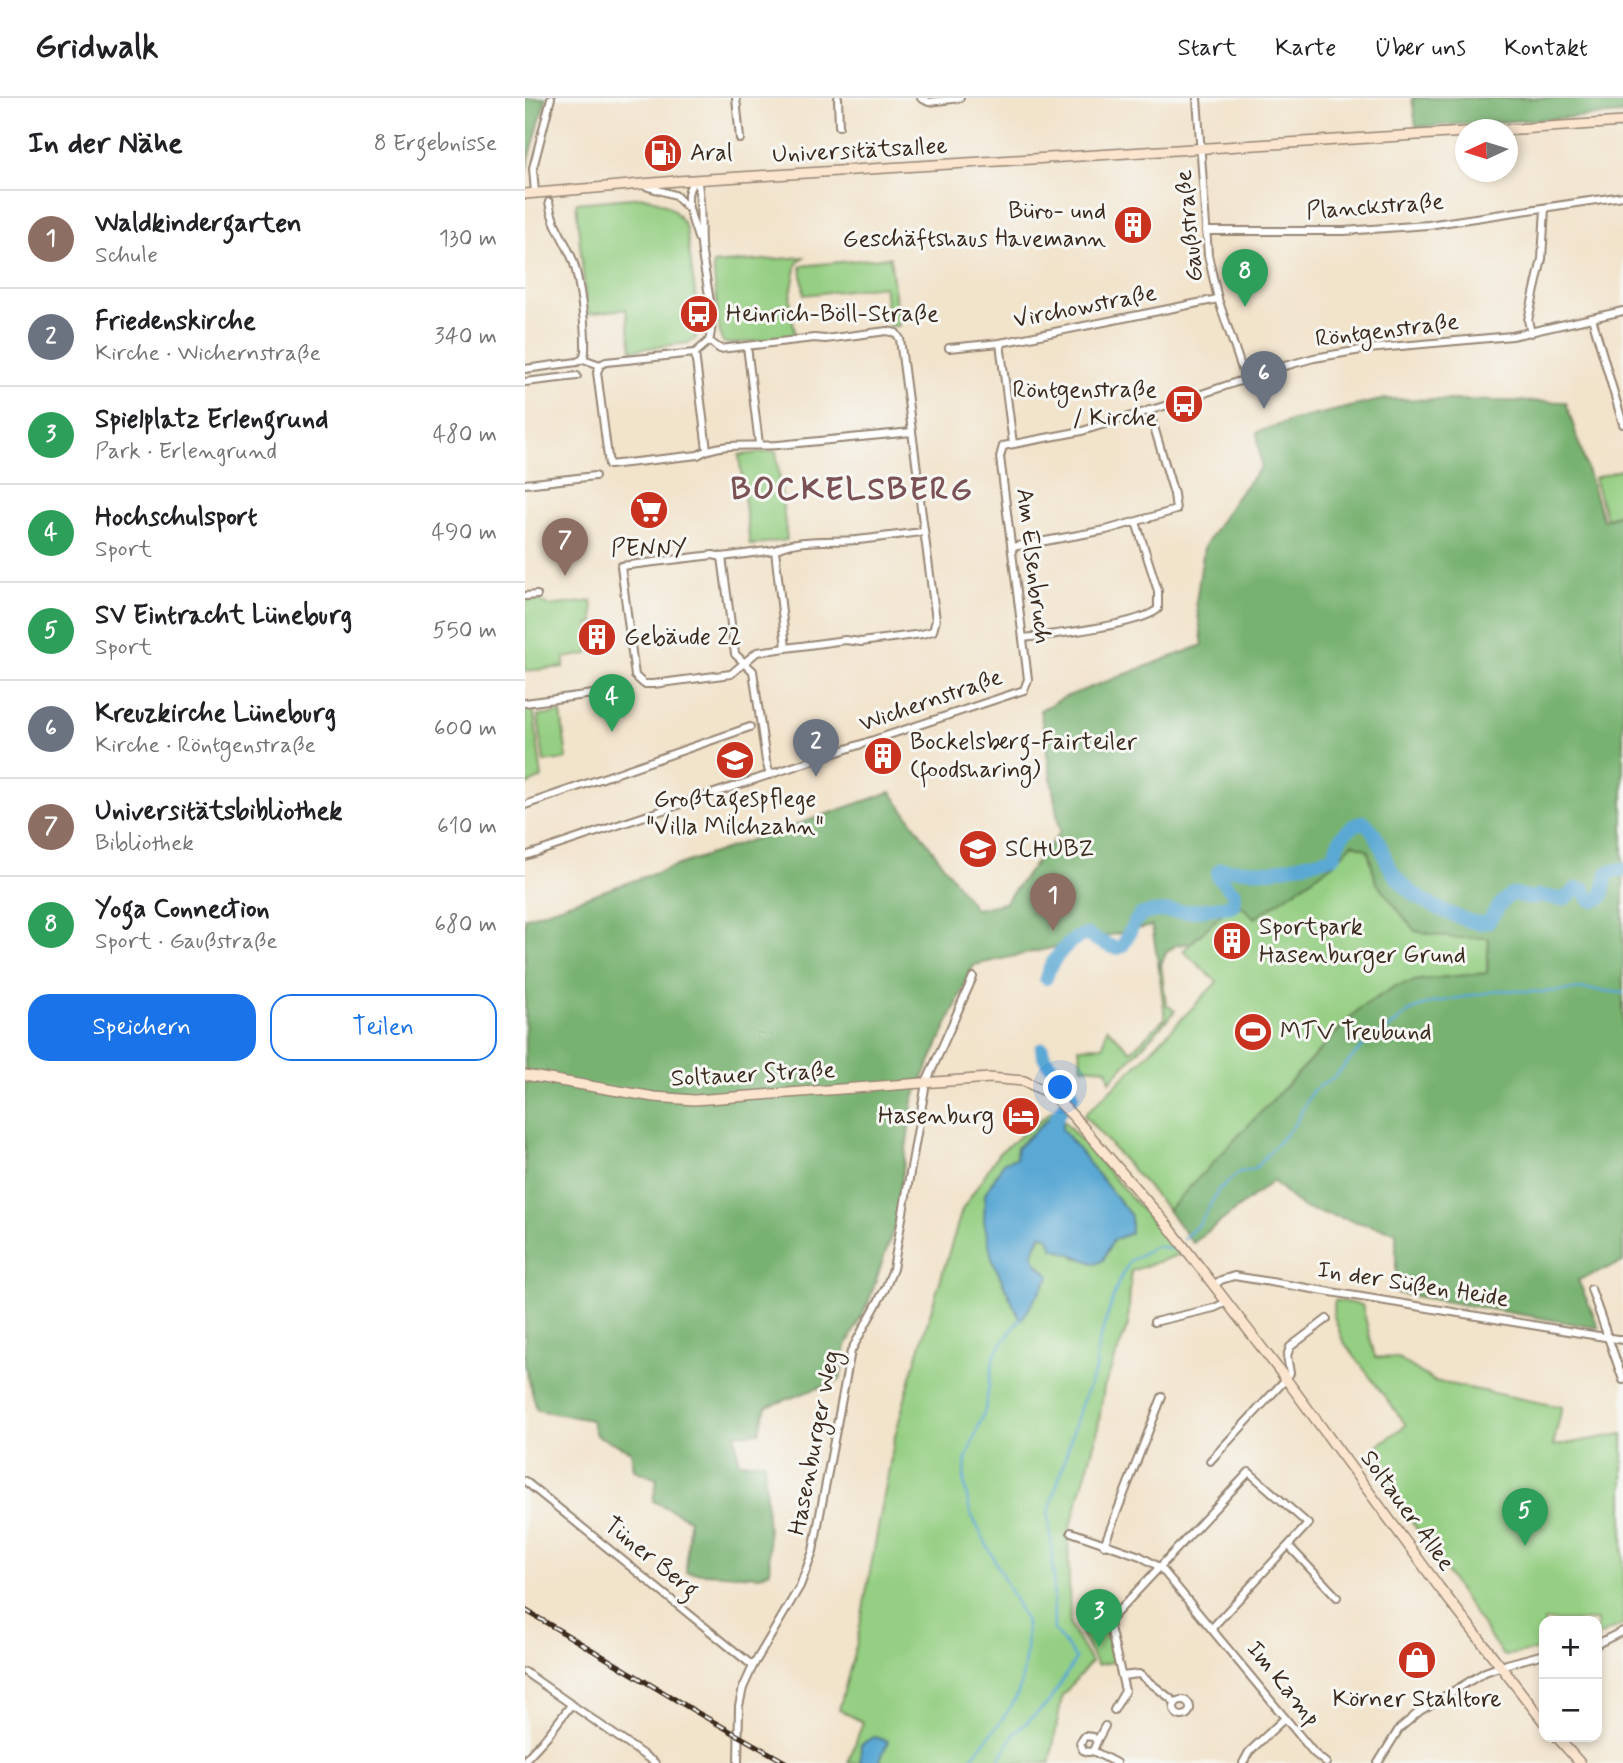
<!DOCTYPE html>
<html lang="de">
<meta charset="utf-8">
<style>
:root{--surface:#fff;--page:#f6f6f6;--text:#202124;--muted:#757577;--line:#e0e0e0;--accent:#1a73e8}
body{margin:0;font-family:Mynerve,sans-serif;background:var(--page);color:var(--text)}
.controls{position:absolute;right:21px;bottom:21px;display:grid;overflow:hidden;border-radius:14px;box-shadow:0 4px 10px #0003}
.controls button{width:63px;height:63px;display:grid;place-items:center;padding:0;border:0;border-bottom:2px solid var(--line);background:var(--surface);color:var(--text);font:35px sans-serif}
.compass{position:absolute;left:930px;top:21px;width:63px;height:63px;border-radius:50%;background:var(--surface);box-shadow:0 4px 10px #0003;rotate:266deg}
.you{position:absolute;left:536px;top:990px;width:24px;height:24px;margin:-18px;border:5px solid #fff;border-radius:50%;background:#1a73e8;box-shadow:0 0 0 10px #1a73e833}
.badge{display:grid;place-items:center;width:46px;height:46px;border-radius:50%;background:var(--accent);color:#fff;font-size:23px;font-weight:700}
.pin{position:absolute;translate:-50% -58px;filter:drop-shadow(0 2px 4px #0008)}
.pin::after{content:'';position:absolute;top:37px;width:24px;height:21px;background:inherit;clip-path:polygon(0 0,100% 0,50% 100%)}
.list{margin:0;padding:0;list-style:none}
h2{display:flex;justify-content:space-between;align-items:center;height:91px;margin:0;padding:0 28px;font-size:30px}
h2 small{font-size:23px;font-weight:400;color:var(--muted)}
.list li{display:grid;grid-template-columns:46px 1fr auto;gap:21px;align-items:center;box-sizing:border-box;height:98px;padding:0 28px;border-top:2px solid var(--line)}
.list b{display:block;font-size:26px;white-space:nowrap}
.list p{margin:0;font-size:23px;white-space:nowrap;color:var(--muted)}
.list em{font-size:23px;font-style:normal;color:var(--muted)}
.actions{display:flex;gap:14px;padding:21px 28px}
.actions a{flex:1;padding:16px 0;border:2px solid var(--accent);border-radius:21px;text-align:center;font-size:24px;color:var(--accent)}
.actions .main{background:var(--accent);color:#fff}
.map{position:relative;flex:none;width:1098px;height:1665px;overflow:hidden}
header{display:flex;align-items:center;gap:42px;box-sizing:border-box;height:98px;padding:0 35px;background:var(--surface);border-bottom:2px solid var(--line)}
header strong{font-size:33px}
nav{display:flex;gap:38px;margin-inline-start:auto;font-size:24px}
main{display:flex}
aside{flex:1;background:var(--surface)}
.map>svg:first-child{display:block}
</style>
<header>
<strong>Gridwalk</strong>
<nav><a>Start</a><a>Karte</a><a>Über uns</a><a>Kontakt</a></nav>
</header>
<main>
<aside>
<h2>In der Nähe<small>8 Ergebnisse</small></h2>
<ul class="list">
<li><span class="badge" style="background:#8d6e63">1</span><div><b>Waldkindergarten</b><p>Schule</p></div><em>130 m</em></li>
<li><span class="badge" style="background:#6b7280">2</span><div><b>Friedenskirche</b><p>Kirche · Wichernstraße</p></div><em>340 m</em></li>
<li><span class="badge" style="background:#2e9e5b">3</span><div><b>Spielplatz Erlengrund</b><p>Park · Erlengrund</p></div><em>480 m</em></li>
<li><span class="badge" style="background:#2e9e5b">4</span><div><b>Hochschulsport</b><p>Sport</p></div><em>490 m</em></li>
<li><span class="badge" style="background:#2e9e5b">5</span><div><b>SV Eintracht Lüneburg</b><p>Sport</p></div><em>550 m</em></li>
<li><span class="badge" style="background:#6b7280">6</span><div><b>Kreuzkirche Lüneburg</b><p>Kirche · Röntgenstraße</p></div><em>600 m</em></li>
<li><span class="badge" style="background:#8d6e63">7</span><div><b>Universitätsbibliothek</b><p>Bibliothek</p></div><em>610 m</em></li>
<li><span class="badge" style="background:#2e9e5b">8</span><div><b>Yoga Connection</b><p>Sport · Gaußstraße</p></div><em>680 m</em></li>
</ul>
<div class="actions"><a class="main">Speichern</a><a>Teilen</a></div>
</aside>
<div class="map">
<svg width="1098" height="1665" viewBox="0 0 1098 1665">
<rect width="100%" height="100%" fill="#f6f6f2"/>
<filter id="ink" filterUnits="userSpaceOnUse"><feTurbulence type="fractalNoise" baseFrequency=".0143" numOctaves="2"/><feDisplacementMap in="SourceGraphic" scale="14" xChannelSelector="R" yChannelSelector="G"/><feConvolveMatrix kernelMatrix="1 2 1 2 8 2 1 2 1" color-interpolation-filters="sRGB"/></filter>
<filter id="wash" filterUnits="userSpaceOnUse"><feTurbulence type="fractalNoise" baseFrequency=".00686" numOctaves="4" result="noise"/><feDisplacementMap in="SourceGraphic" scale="28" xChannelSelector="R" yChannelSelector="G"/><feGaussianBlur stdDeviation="1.57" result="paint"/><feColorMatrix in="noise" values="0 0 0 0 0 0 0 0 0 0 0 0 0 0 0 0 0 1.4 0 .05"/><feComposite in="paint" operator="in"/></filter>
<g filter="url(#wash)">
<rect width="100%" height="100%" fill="#f2e3cb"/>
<g fill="#95cf83" stroke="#687c50" stroke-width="2">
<path d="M118 99C140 103 151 111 161 130L175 231 170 241 163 245 107 252 101 211 62 216 51 105Z"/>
<path d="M279 159 272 165 265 201 270 239 204 246 198 244 195 238 188 166Z"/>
<path d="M365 159 374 228H364L359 188 279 197 276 168Z"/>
<path d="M251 353 262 442 225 447 214 357Z"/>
<path d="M1098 371V415L1081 420 1069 380Z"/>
<path d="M13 501 24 508 67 503 69 525 63 527 65 546 63 556 39 560V569L0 573V503Z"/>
<path d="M0 607H8L17 680 0 688Z"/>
<path d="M36 615 42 661 19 664 13 618Z"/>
<path d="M828 745 843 752 851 784 928 840H964L962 875 894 882 871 888 835 910 643 1112 559 1017 621 958 692 884 658 853 701 812 715 807 730 820 808 766Z"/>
<path d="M636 866 641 906 650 913 585 983 582 971 557 969 554 949 578 948 582 930 606 953 640 920 634 871Z"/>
<path d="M529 1011 530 1014 492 1049 491 1060 509 1163 507 1152 517 1137 523 1138 529 1150 545 1154 551 1160 578 1162 588 1142 606 1118 537 1031V1021L656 1156 606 1173 603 1227 579 1289 572 1336 543 1438 545 1528 566 1564 537 1598 525 1665H323L338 1624 314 1612 332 1544 370 1338 388 1271 437 1112 474 1055Z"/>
<path d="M810 1202 837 1207 850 1259 873 1260 909 1283 1037 1309 1028 1348 1098 1336V1526L1072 1539V1523H1019V1551L978 1558 845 1362 851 1355 852 1348 881 1327 818 1243 808 1216Z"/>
<path d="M581 1532 588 1564 572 1567 556 1536Z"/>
</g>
<g fill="#78b271" stroke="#5a6e48" stroke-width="2">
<path d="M0 0H21L0 76Z"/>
<path d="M887 0H1098V16L891 29Z"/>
<path d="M860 301 1041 304 1078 422 1098 416V1164L1053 1182 1074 1230 871 1195V1134L778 1110 748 1083 668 1145 643 1112 835 910 871 888 894 882 962 875 964 840H928L890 833 851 784 843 752 828 745 808 766 730 820 715 807 701 812 666 845 651 847 641 855 634 871 627 828 449 867 388 1002 370 1127 343 1205 321 1248 315 1282 241 1309 234 1334 210 1336 214 1364H239L245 1473 235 1478 161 1474 164 1421 128 1403 132 1381 109 1372 106 1353 71 1337 66 1322 12 1312 0 1268V820L366 694 450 811 479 805 535 734 515 612 540 599 678 547 671 504 679 449 709 402 736 369 732 334 769 322Z"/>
</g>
<g fill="#5aa8d4" stroke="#4a6979" stroke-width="2">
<path d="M530 1014 537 1021V1031L606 1118V1135L588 1142 578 1162 571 1166C556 1161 544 1154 528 1150L523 1138 516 1137C503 1159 507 1161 525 1178L497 1221H495L467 1161 459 1123 460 1096 479 1064 491 1060 492 1050Z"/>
<path d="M349 1639 363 1643 354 1665H335L336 1646Z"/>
</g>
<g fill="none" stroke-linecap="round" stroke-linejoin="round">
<g stroke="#5aa8d4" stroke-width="2.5">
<path d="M658 1141 675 1125 694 1091 715 1074 729 1071 770 1026 787 993 808 980 838 948 852 940 885 913 906 905 977 892 1016 894 1061 891 1098 895"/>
<path d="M442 1665C458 1645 477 1625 489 1603 499 1587 504 1540 500 1522L445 1414 439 1384 441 1361 460 1312 469 1257 495 1221"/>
<path d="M473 1665 489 1636 523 1605 551 1561 529 1532 528 1461 523 1416 557 1304 571 1271 573 1247 593 1185 605 1163 630 1148 648 1151 653 1146"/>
</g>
<g stroke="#5aa8d4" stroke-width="14">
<path d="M521 880C525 864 545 838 562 837 608 861 591 849 615 817 635 810 648 815 667 813 681 811 694 809 708 808L709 795 693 779V774L696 771 746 773 807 759 810 756C812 741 822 729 838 724 853 734 856 751 863 766 877 793 904 808 931 818 942 822 952 827 963 824 969 816 975 804 984 798 993 793 997 800 1005 800 1009 800 1013 797 1016 798 1036 799 1034 808 1051 791L1060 792 1064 801 1069 803 1077 799C1080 790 1079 781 1084 774L1098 771"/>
<path d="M517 951C518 969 545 978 547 998L533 1016 526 1033"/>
</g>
</g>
</g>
<g filter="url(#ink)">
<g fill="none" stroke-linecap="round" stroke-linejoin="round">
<g stroke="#968674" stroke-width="10">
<g id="street">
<path d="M211 0 215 41"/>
<path d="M313 0 314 28"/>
<path d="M396 0 404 4 435 0"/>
<path d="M672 0 683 157 693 201 720 280"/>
<path d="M172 81C177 102 175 125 176 146 178 175 192 217 184 243L170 255 81 264 75 267 72 274 84 367 173 357C196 343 228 349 253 347L387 334"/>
<path d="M171 82C154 95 168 122 173 140"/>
<path d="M120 88 150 97 162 109"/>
<path d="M10 95 8 70 26 0"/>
<path d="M681 133H819L903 127 1098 98"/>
<path d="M1067 220 1098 326"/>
<path d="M1006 235 1003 222 1017 161 1020 110"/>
<path d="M184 243 195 251 289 240 300 241 362 233 371 235 375 241 392 372"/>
<path d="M475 245 488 346"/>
<path d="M222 248 234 346"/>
<path d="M424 250 475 245 693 201"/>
<path d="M170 255 182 352"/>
<path d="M58 261 75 267"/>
<path d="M0 271 52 264 58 261 60 254C61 231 55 181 47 160 39 140 27 126 24 104"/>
<path d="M0 284 52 278"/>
<path d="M0 386 70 378"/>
<path d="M395 402 411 522 408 533 397 536 336 544 320 542 232 554 206 576 128 586H119L110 578 96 468 188 457 197 459 250 452C270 440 309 444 332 442 354 440 376 436 398 434"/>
<path d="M487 449 581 432 651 412 649 396 624 312"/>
<path d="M250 452 261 550"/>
<path d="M197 459 210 556 228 573 241 663 245 677"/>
<path d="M0 498 12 497"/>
<path d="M498 540C525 537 615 527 633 511V493L611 424"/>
<path d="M0 605 98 592"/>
<path d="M0 707 225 629"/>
<path d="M0 758 499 592 503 581 475 359 478 348 557 333 659 302 756 269 789 260 842 251 987 238 1098 213"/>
<path d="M689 1187 696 1182 709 1178 1098 1242"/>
<path d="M1066 1191 1098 1282"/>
<path d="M629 1224 689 1210 702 1204"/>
<path d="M685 1363 761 1281 765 1275 762 1258 765 1249 802 1221"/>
<path d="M0 1383 228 1568"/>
<path d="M546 1434 615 1458 636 1470 789 1655 801 1665"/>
<path d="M579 1447 637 1299"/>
<path d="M764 1448 812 1499"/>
<path d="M577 1495 600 1593 589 1612"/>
<path d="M584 1523 724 1374 783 1426 687 1530"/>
<path d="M1072 1546 1098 1533"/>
<path d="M0 1574 130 1665"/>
<path d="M597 1578 614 1576 650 1604"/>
<circle cx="657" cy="1610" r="8"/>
<path d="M572 1643 580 1628"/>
<path d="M568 1653 572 1643 568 1639 560 1638 555 1645 558 1652 563 1654 568 1653 591 1665"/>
<path d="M0 1662 23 1637 46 1607"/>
<path d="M213 1665 214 1608 218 1590 228 1568 275 1488 288 1453 326 1253 360 1191 368 1171 401 985 448 879"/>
<path d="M718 1665 724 1654 760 1620"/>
<path d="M853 1665 874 1631 895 1613 960 1574 982 1566 1019 1556"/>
</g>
</g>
<g stroke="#968674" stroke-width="12">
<g id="secondary">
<path d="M978 32 1098 24"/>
<path d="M0 96 152 83 940 34"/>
<path d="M0 977 129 999 169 1002 464 980 499 983 526 996 548 1018 643 1128 761 1281 914 1489 1019 1624"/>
<path d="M1032 1639 1055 1665"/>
</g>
</g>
<use href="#street" stroke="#fff" stroke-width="6"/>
<use href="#secondary" stroke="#fbe5cf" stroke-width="9"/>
<g stroke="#3b2a1e" stroke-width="5">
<path id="rail" d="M0 1512 173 1615 262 1665"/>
</g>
<use href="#rail" stroke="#f6f6f2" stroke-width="2.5" stroke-dasharray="8" stroke-linecap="butt"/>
</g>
</g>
<defs>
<g id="fuel-disc" transform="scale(2.0125)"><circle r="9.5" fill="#c8321e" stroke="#f6f6f2"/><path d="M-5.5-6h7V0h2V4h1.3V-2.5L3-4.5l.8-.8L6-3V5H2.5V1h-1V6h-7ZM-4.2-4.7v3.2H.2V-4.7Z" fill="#fff"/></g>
<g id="building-disc" transform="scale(2.0125)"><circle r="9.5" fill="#c8321e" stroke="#f6f6f2"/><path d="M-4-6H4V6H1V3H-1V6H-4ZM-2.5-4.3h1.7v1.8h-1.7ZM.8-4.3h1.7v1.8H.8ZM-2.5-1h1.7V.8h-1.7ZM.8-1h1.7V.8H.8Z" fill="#fff"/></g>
<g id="bus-disc" transform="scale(2.0125)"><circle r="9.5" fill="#c8321e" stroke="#f6f6f2"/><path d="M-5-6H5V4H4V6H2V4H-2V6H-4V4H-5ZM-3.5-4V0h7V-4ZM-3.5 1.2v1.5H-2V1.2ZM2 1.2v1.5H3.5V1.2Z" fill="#fff"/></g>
<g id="supermarket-disc" transform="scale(2.0125)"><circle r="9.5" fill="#c8321e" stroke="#f6f6f2"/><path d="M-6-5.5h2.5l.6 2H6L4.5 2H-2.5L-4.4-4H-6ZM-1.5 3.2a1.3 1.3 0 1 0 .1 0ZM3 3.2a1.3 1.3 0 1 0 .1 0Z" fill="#fff"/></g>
<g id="school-disc" transform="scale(2.0125)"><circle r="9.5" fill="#c8321e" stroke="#f6f6f2"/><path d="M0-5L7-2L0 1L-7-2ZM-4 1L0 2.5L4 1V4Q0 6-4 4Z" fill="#fff"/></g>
<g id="university-disc" transform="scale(2.0125)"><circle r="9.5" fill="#c8321e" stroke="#f6f6f2"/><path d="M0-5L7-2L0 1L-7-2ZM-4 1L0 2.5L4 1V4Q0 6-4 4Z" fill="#fff"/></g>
<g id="stadium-disc" transform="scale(2.0125)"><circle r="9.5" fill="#c8321e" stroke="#f6f6f2"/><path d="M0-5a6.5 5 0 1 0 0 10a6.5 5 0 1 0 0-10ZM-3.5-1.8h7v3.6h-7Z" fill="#fff"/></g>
<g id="hotel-disc" transform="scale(2.0125)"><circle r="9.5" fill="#c8321e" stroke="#f6f6f2"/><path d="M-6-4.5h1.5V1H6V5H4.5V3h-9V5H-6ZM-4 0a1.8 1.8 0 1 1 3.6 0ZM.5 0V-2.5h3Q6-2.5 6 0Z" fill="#fff"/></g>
<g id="shop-disc" transform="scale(2.0125)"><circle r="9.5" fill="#c8321e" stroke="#f6f6f2"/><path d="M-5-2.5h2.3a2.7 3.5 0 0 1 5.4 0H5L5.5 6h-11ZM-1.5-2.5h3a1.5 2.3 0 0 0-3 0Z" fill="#fff"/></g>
</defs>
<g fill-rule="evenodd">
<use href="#fuel-disc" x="138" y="55"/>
<use href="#building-disc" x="608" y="127"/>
<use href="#bus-disc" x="174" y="216"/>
<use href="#bus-disc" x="659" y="306"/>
<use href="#supermarket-disc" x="124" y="412"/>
<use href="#building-disc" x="72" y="539"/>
<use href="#building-disc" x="358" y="658"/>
<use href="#school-disc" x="210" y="662"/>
<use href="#university-disc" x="453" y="751"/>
<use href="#building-disc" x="707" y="843"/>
<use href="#stadium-disc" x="728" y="934"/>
<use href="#hotel-disc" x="496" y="1018"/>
<use href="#shop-disc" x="892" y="1562"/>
</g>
<g text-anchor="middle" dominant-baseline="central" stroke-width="6" stroke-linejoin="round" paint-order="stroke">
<g font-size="24" fill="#3b2a1e" stroke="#f6f6f2">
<text transform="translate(335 53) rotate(-3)">Universitätsallee</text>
<text transform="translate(850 109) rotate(-4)">Planckstraße</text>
<text transform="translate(665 128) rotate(-96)">Gaußstraße</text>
<text transform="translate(560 209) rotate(-11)">Virchowstraße</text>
<text transform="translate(862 233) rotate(-7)">Röntgenstraße</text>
<text transform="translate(508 468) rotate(83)">Am Elsenbruch</text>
<text transform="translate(406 603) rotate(-19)">Wichernstraße</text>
<text transform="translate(228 977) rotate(-3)">Soltauer Straße</text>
<text transform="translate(888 1187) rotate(9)">In der Süßen Heide</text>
<text transform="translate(290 1345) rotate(-79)">Hasenburger Weg</text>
<text transform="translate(882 1413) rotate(54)">Soltauer Allee</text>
<text transform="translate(126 1460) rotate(39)">Tüner Berg</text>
<text transform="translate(758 1586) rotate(51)">Im Kamp</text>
</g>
<g font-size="24" fill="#3b2a1e" stroke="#f6f6f2" text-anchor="start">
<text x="165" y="55">Aral</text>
<text x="581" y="113" text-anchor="end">Büro- und<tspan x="581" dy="28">Geschäftshaus Havemann</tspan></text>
<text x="201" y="216">Heinrich-Böll-Straße</text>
<text x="632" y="292" text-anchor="end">Röntgenstraße<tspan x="632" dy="28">/ Kirche</tspan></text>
<text x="124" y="451" text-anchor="middle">PENNY</text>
<text x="99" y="539">Gebäude 22</text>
<text x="385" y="644">Bockelsberg-Fairteiler<tspan x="385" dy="28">(foodsharing)</tspan></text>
<text x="210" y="701" text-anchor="middle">Großtagespflege<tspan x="210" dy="28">"Villa Milchzahn"</tspan></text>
<text x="480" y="751">SCHUBZ</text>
<text x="734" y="829">Sportpark<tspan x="734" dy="28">Hasenburger Grund</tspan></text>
<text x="755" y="934">MTV Treubund</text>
<text x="469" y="1018" text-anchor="end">Hasenburg</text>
<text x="892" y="1601" text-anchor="middle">Körner Stahltore</text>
</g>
<g font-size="32" font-weight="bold" letter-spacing="2" fill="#7a5256" stroke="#f6f6f2">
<text x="327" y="392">BOCKELSBERG</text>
</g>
</g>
</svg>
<div class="controls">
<button>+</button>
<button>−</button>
</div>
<svg class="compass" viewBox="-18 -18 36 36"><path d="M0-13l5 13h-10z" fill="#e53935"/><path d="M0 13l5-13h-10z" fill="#757577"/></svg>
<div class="you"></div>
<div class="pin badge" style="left:528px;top:833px;background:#8d6e63">1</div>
<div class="pin badge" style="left:291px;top:679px;background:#6b7280">2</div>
<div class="pin badge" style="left:574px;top:1549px;background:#2e9e5b">3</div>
<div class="pin badge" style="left:87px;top:634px;background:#2e9e5b">4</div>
<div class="pin badge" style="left:1000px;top:1448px;background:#2e9e5b">5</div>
<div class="pin badge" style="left:739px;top:311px;background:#6b7280">6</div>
<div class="pin badge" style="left:40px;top:478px;background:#8d6e63">7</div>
<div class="pin badge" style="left:720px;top:209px;background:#2e9e5b">8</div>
</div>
</main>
